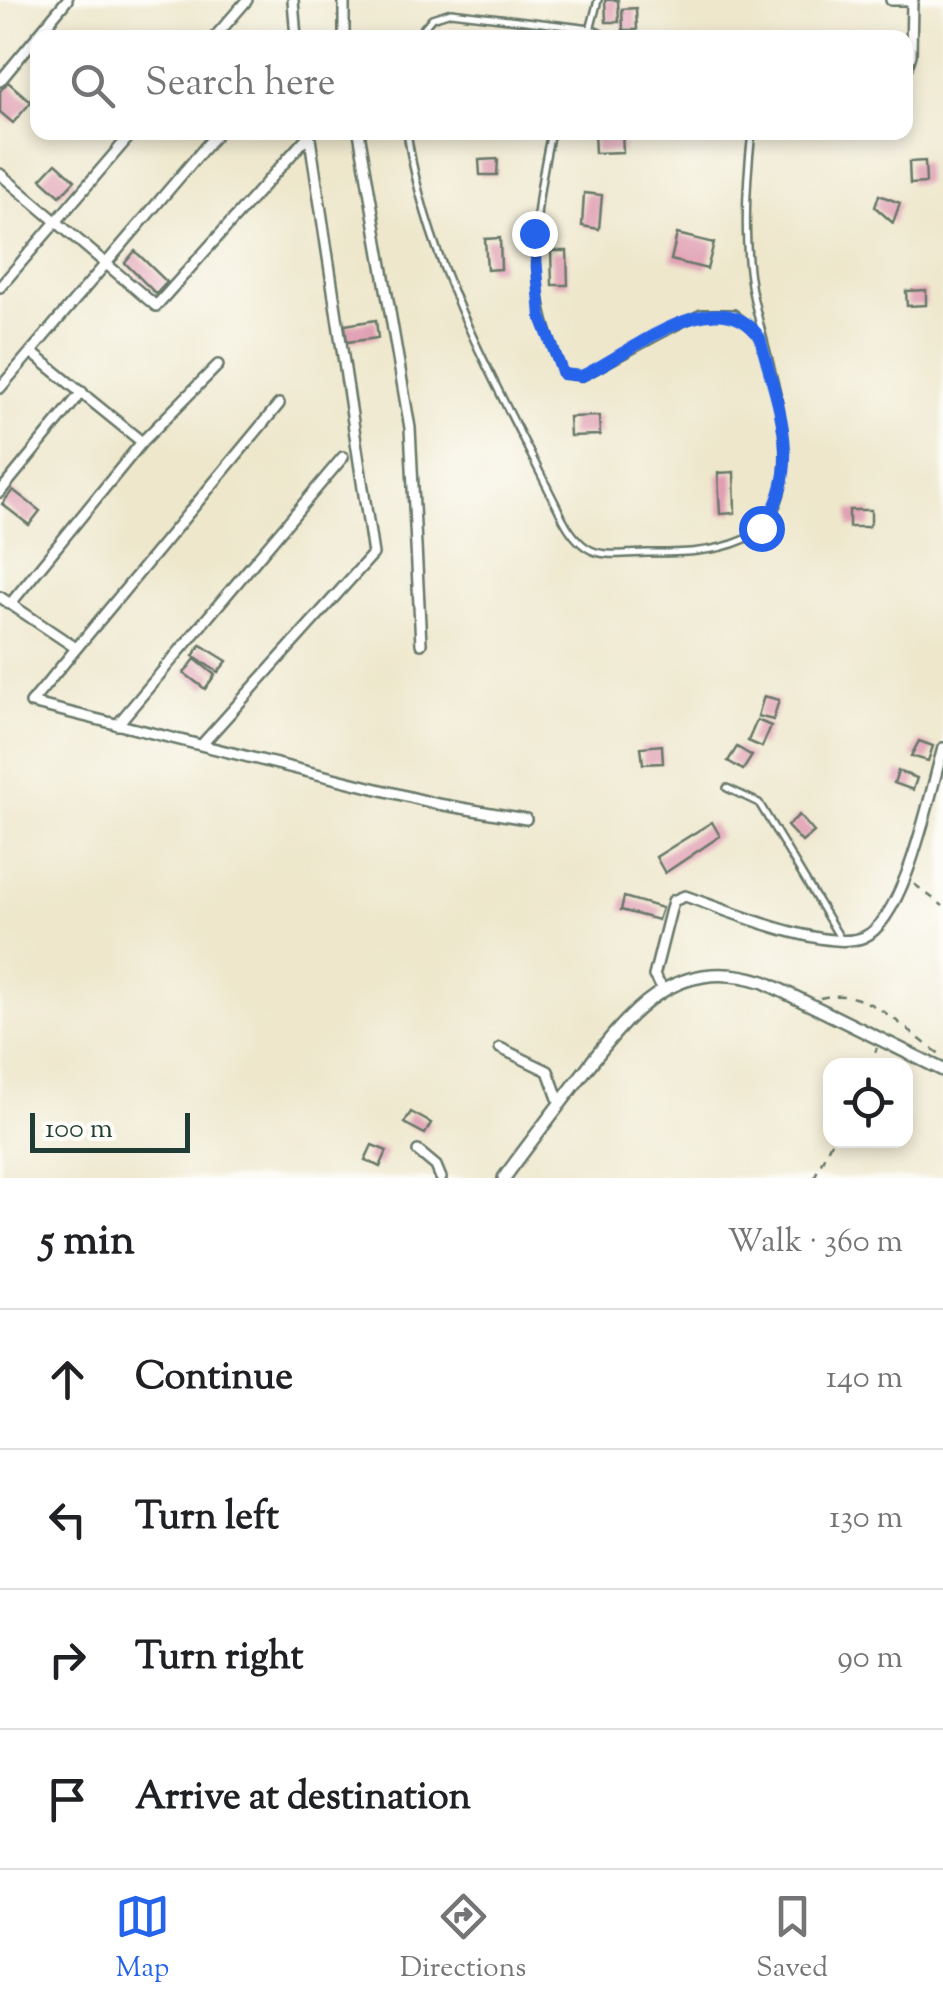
<!DOCTYPE html>
<meta charset="utf-8">
<style>
:root{--surface:#fff;--page:#f2f2f2;--text:#202124;--muted:#757577;--line:#e0e0e0;--accent:#2563eb}
body{margin:0;font-family:"Sorts Mill Goudy",serif;background:var(--page);color:var(--text)}
.controls{position:absolute;right:30px;bottom:30px;display:grid;overflow:hidden;border-radius:20px;box-shadow:0 5px 15px #0003}
.controls button{width:90px;height:90px;display:grid;place-items:center;padding:0;border:0;border-bottom:2px solid var(--line);background:var(--surface);color:var(--text);font:50px sans-serif}
.scale{position:absolute;left:30px;bottom:25px;width:160px;box-sizing:border-box;padding-left:10px;border:5px solid #1f3d34;border-top:0;font-size:28px;line-height:35px;white-space:nowrap;color:#1f3d34;-webkit-text-stroke:8px #fdfcf7;paint-order:stroke}
.stop{position:absolute;width:30px;height:30px;margin:-22px;border:8px solid #2563eb;border-radius:50%;background:#fff}
.stop.end{background:#2563eb;border-color:#fff;box-shadow:0 2px 10px #0008}
.list{margin:0;padding:0;list-style:none}
h2{display:flex;justify-content:space-between;align-items:center;height:130px;margin:0;padding:0 40px;font-size:42px}
h2 small{font-size:32px;font-weight:400;color:var(--muted)}
.list li{display:grid;grid-template-columns:65px 1fr auto;gap:30px;align-items:center;box-sizing:border-box;height:140px;padding:0 40px;border-top:2px solid var(--line)}
.list b{display:block;font-size:38px;white-space:nowrap}
.list em{font-size:32px;font-style:normal;color:var(--muted)}
.icon{flex:none;width:55px;height:55px;fill:none;stroke:currentColor;stroke-width:2;stroke-linecap:round;stroke-linejoin:round}
.map{position:relative;flex:none;width:943px;height:1178px;overflow:hidden}
.search{position:absolute;background:var(--surface);box-shadow:0 5px 15px #0003;left:30px;right:30px;top:30px;height:110px;display:flex;align-items:center;gap:25px;box-sizing:border-box;padding:0 35px;border-radius:20px;color:var(--muted);font-size:38px}
.sheet{height:690px;background:var(--surface)}
nav{display:flex;justify-content:space-around;align-items:center;box-sizing:border-box;height:140px;border-top:2px solid var(--line);background:var(--surface);font-size:28px;color:var(--muted)}
nav a{display:grid;justify-items:center;gap:5px}
nav .on{color:var(--accent)}
.map>svg:first-child{display:block}
</style>
<div class="map">
<svg width="943" height="1178" viewBox="0 0 943 1178">
<rect width="100%" height="100%" fill="#fdfcf7"/>
<filter id="ink" filterUnits="userSpaceOnUse"><feTurbulence type="fractalNoise" baseFrequency=".01" numOctaves="2"/><feDisplacementMap in="SourceGraphic" scale="20" xChannelSelector="R" yChannelSelector="G"/><feConvolveMatrix kernelMatrix="1 2 1 2 8 2 1 2 1" color-interpolation-filters="sRGB"/></filter>
<filter id="wash" filterUnits="userSpaceOnUse"><feTurbulence type="fractalNoise" baseFrequency=".0048" numOctaves="4" result="noise"/><feDisplacementMap in="SourceGraphic" scale="40" xChannelSelector="R" yChannelSelector="G"/><feGaussianBlur stdDeviation="2.25" result="paint"/><feColorMatrix in="noise" values="0 0 0 0 0 0 0 0 0 0 0 0 0 0 0 0 0 1.4 0 .05"/><feComposite in="paint" operator="in"/></filter>
<g filter="url(#wash)">
<rect width="100%" height="100%" fill="#eee7cc"/>
<g id="blocks">
<g fill="#e09eb2">
<path d="M605 0H618L619 22H606Z"/>
<path d="M636 8 637 30H623L622 9Z"/>
<path d="M8 82 31 102 13 123 0 112V91Z"/>
<path d="M594 132H622L623 152 595 153Z"/>
<path d="M498 159 497 175H480L479 160Z"/>
<path d="M925 161 926 183 910 184 909 162Z"/>
<path d="M56 163 75 180 60 196 41 179Z"/>
<path d="M584 193 602 195 599 229 582 226Z"/>
<path d="M879 195 900 203 893 223 875 207Z"/>
<path d="M677 234 714 243 707 269 671 260Z"/>
<path d="M500 238 501 269 487 270 485 239Z"/>
<path d="M135 251 167 282 156 294 125 263Z"/>
<path d="M551 251H567L568 285H552Z"/>
<path d="M926 290V305L907 306 906 291Z"/>
<path d="M376 320 378 338 347 342 345 325Z"/>
<path d="M599 416 600 435 570 436 569 417Z"/>
<path d="M734 472 735 513 720 514 718 473Z"/>
<path d="M13 490 40 511 29 525 2 504Z"/>
<path d="M849 510H871V522L868 527H849Z"/>
<path d="M201 645 227 661 218 672 193 656Z"/>
<path d="M195 659 215 675 205 689 184 673Z"/>
<path d="M764 696 779 700 773 720 758 716Z"/>
<path d="M757 720 771 726 762 747 748 741Z"/>
<path d="M919 741 933 746 928 761 911 756Z"/>
<path d="M662 745 663 763 643 764 641 747Z"/>
<path d="M737 747 752 756 743 770 728 761Z"/>
<path d="M898 771 917 778 913 790 894 783Z"/>
<path d="M799 815 814 832 802 842 787 826Z"/>
<path d="M712 822 720 836 665 873 656 857Z"/>
<path d="M624 897 662 908 658 920 621 910Z"/>
<path d="M411 1112 431 1123 425 1134 404 1123Z"/>
<path d="M372 1145 387 1151 380 1167 365 1160Z"/>
</g>
</g>
</g>
<g filter="url(#ink)">
<use href="#blocks" fill-opacity="0" stroke="#677869" stroke-width="2.5"/>
<g fill="none" stroke-linecap="round" stroke-linejoin="round">
<g stroke="#677869" stroke-width="10">
<g id="service">
<path d="M415 38 432 18 451 12 591 29 611 38"/>
<path d="M588 38 598 0"/>
<path d="M407 132C427 270 503 395 563 519 585 560 603 555 646 553 677 553 714 553 743 540 826 502 761 350 751 285 743 235 746 183 752 132"/>
<path d="M551 132C531 226 526 284 563 374L582 377 701 313H734L758 334"/>
<path d="M727 788 759 803 840 938"/>
</g>
</g>
<g stroke="#677869" stroke-width="14">
<g id="minor">
<path d="M293 0 296 38"/>
<path d="M344 0V38"/>
<path d="M891 0H913"/>
<path d="M214 38 247 0"/>
<path d="M906 70 911 55 912 1"/>
<path d="M0 81 67 0"/>
<path d="M359 132 410 428 421 644"/>
<path d="M0 174 156 306 309 135"/>
<path d="M0 287 133 132"/>
<path d="M31 352 142 442"/>
<path d="M0 388 218 132"/>
<path d="M279 404 31 703 438 804 526 819"/>
<path d="M0 492 82 392"/>
<path d="M0 597 76 648"/>
<path d="M11 603 142 442 218 365"/>
<path d="M117 725 343 457"/>
<path d="M204 742 373 554 309 132"/>
<path d="M663 989 654 976 673 901 685 896C723 909 828 953 864 937 906 918 930 792 943 748"/>
<path d="M500 1048 548 1071 560 1104"/>
<path d="M418 1151 436 1166 441 1178"/>
</g>
</g>
<g stroke="#677869" stroke-width="16">
<path id="tertiary" d="M504 1178C528 1145 553 1113 578 1080 628 1014 673 953 764 982L943 1070"/>
</g>
<g stroke="#677869" stroke-width="2.5" stroke-dasharray="8 8" stroke-linecap="butt">
<path d="M914 884 943 906"/>
<path d="M820 998C870 985 903 1031 943 1056"/>
<path d="M868 1066 877 1048"/>
<path d="M814 1178 832 1140"/>
</g>
<use href="#service" stroke="#fff" stroke-width="5"/>
<use href="#minor" stroke="#fff" stroke-width="9"/>
<use href="#tertiary" stroke="#fff" stroke-width="11"/>
</g>
</g>
<g fill="none" stroke-linecap="round" stroke-linejoin="round" filter="url(#ink)">
<path stroke="#2563eb" stroke-width="12" d="M534 233 541 317 563 374 582 376C631 353 719 276 760 338 776 402 807 469 761 528"/>
</g>
</svg>
<div class="controls">
<button><svg class="icon" aria-label="locate" viewBox="0 0 24 24"><circle cx="12" cy="12" r="6"/><path d="M12 2v4M12 18v4M2 12h4M18 12h4"/></svg></button>
</div>
<div class="scale">100 m</div>
<div class="stop" style="left:761px;top:528px"></div>
<div class="stop end" style="left:534px;top:233px"></div>
<div class="search"><svg class="icon" aria-label="search" viewBox="0 0 24 24"><circle cx="10" cy="10" r="6"/><path d="M15 15l6 6"/></svg>Search here</div>
</div>
<section class="sheet">
<h2>5 min<small>Walk · 360 m</small></h2>
<ul class="list">
<li><svg class="icon" aria-label="ahead" viewBox="0 0 24 24"><path d="M12 20V5M6 11l6-6 6 6"/></svg><div><b>Continue</b></div><em>140 m</em></li>
<li><svg class="icon" aria-label="left" viewBox="0 0 24 24"><path d="M17 20v-9H6M10 6l-5 5 5 5"/></svg><div><b>Turn left</b></div><em>130 m</em></li>
<li><svg class="icon" aria-label="right" viewBox="0 0 24 24"><path d="M7 20v-9h11M14 6l5 5-5 5"/></svg><div><b>Turn right</b></div><em>90 m</em></li>
<li><svg class="icon" aria-label="arrive" viewBox="0 0 24 24"><path d="M6 21V4h12l-3 4 3 4H6"/></svg><div><b>Arrive at destination</b></div></li>
</ul>
</section>
<nav>
<a class="on"><svg class="icon" aria-label="map" viewBox="0 0 24 24"><path d="M3 6l6-2 6 2 6-2v14l-6 2-6-2-6 2zM9 4v14M15 6v14"/></svg>Map</a>
<a><svg class="icon" aria-label="directions" viewBox="0 0 24 24"><path d="M12 3l9 9-9 9-9-9zM9 14v-3h6M13 9l2 2-2 2"/></svg>Directions</a>
<a><svg class="icon" aria-label="saved" viewBox="0 0 24 24"><path d="M7 4h10v16l-5-4-5 4z"/></svg>Saved</a>
</nav>
